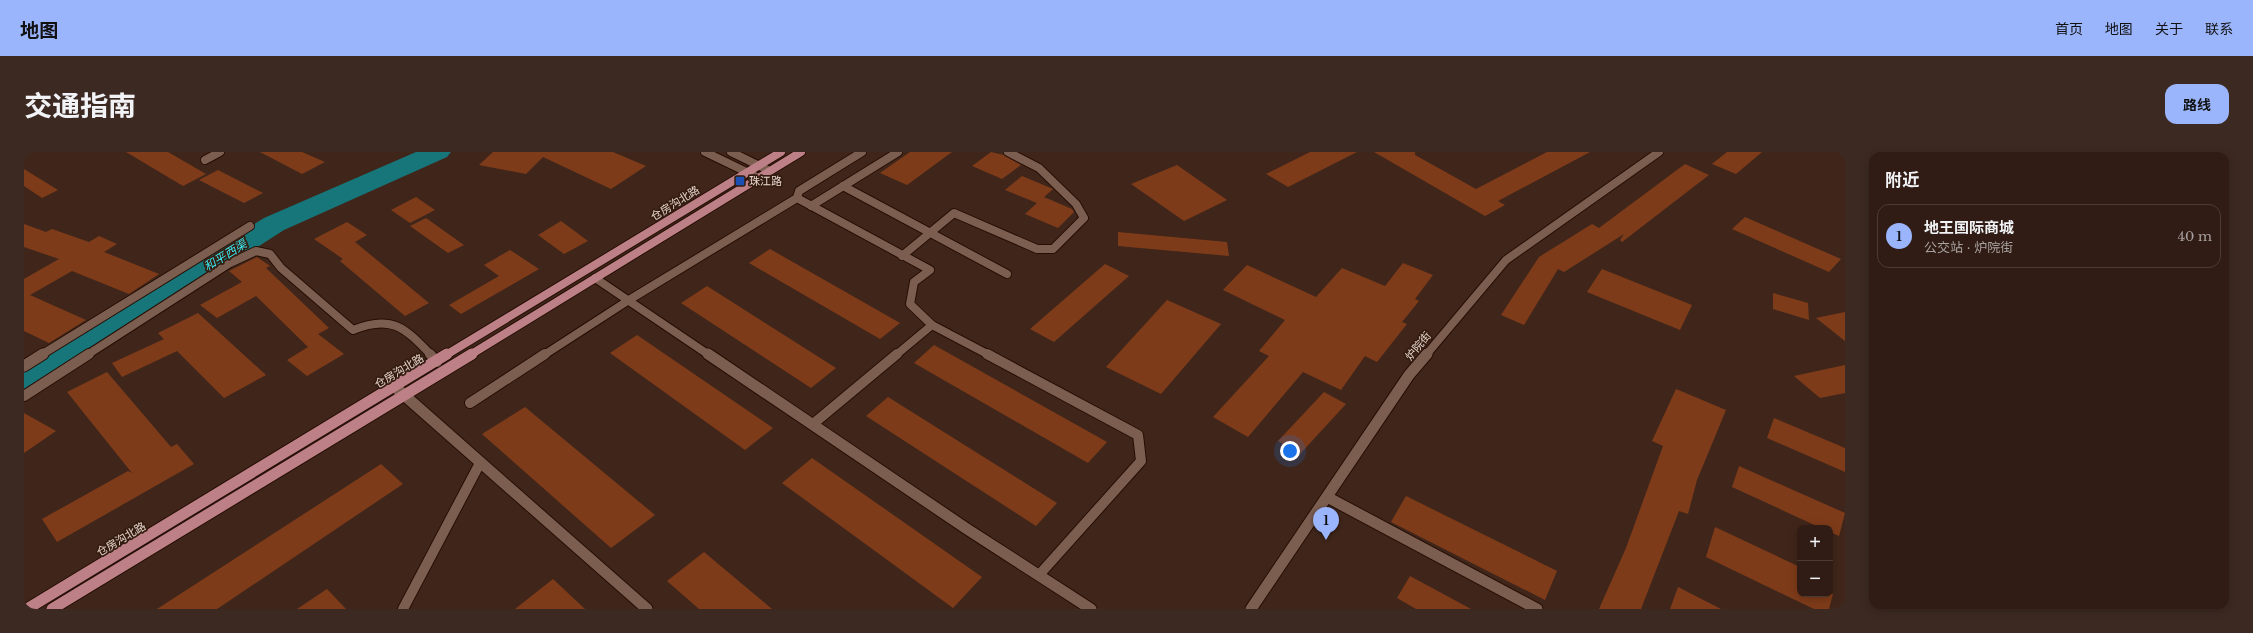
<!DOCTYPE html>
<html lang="zh">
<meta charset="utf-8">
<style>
:root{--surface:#301c14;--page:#3c2922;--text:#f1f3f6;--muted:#a8a1a0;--line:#4b3a34;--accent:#9bb5fd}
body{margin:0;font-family:"Libre Baskerville","Noto Sans SC",serif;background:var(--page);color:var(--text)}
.controls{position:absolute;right:12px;bottom:12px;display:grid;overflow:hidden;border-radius:8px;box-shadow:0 2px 10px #0003}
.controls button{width:36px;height:36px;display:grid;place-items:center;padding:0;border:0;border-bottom:1px solid var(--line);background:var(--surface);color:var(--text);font:20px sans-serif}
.you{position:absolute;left:1266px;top:299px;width:14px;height:14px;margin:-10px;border:3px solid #fff;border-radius:50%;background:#1a73e8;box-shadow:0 0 0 6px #1a73e833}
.badge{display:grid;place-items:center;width:26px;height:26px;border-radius:50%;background:var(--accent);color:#111;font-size:13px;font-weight:700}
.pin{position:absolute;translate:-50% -33px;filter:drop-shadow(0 1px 2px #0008)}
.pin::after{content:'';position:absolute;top:21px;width:14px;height:12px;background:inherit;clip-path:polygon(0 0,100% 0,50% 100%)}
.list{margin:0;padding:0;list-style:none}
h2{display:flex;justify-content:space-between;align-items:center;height:52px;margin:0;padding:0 16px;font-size:17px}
h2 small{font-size:13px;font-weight:400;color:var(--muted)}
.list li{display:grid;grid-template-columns:26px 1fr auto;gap:12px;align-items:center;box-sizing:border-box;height:64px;margin:0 8px 8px;padding:0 8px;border:1px solid var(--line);border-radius:12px}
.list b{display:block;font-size:15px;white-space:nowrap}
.list p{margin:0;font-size:13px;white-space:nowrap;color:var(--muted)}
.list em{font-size:13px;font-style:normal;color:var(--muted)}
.map{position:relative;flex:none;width:1821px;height:457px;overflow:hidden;border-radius:12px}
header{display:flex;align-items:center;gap:24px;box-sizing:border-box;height:56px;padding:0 20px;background:var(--accent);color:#111}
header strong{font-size:19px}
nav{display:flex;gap:22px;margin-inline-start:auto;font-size:14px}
.intro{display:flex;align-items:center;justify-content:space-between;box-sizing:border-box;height:96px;padding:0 24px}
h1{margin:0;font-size:28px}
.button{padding:10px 18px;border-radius:12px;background:var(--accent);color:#111;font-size:14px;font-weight:700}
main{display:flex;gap:24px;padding:0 24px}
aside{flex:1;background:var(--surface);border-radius:12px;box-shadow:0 2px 10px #0003}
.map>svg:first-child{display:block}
</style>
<header>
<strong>地图</strong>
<nav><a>首页</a><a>地图</a><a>关于</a><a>联系</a></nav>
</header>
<div class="intro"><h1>交通指南</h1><a class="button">路线</a></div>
<main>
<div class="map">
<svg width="1821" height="457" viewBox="0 0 1821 457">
<rect width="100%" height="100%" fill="#40261a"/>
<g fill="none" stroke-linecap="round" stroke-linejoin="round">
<path fill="#16767a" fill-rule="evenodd" d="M392 0H427L423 5 260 78 12 237 0 241V213L240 66Z"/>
</g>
<g fill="#7e3b19">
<path d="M102 0H144L182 22 159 34Z"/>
<path d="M236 0H278L301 10 278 22Z"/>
<path d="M469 0H589L622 14 587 37 519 5 502 22 455 13Z"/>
<path d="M886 0H928L883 33 856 21Z"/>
<path d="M967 0 980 3 997 13 978 27 948 14Z"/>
<path d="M1286 0H1333L1264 35 1242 22Z"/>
<path d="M1350 0H1391V3L1452 37 1523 0H1566L1474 49 1481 53 1461 64Z"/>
<path d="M1703 0H1738L1712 22 1688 12Z"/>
<path d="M1661 12 1685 23 1598 90 1596 88 1600 82 1540 120 1534 117 1500 173 1477 163 1515 105 1568 72 1575 76Z"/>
<path d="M1153 13 1203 48 1160 69 1107 32Z"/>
<path d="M0 17 34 38 18 46 0 34Z"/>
<path d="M194 18 239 41 220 51 175 28Z"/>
<path d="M998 24 1029 37 1020 45 1048 57 1050 60 1034 76 1001 62 1013 51 981 38Z"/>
<path d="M392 45 411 58 386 71 367 58Z"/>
<path d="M1721 65 1817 107 1805 120 1708 77Z"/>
<path d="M402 66 440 93 424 101 386 74Z"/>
<path d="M537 69 564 89 540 102 514 83Z"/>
<path d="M323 70 343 83 331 90 405 151 381 164 316 109 319 107 290 87Z"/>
<path d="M0 72 22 80 28 77 65 90 75 84 93 92 80 100 135 122 105 142 48 119 6 143 62 168 25 191 0 179V127L35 107 0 95Z"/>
<path d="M1094 80 1203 90 1205 104 1094 94Z"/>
<path d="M746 97 876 171 856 187 725 111Z"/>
<path d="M486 98 515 117 437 162 425 153 475 124 460 113Z"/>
<path d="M233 105 246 114 242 116 305 176 294 182 320 202 283 224 263 208 284 195 232 144 193 166 176 153 218 130 205 119Z"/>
<path d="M1379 111 1409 123 1391 147 1395 149 1378 170 1383 172 1353 210 1341 204 1317 238 1279 220 1224 285 1189 265 1245 204 1235 199 1261 168 1199 138 1223 113 1292 145 1318 116 1361 134Z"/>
<path d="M1081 112 1105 124 1030 190 1006 177Z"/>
<path d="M1578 117 1668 153 1656 178 1563 140Z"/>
<path d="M683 134 812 216 787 236 657 151Z"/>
<path d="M1749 141 1784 151 1785 168 1749 157Z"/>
<path d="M1143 148 1197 172 1137 242 1082 215Z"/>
<path d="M1821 160V189L1792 166Z"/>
<path d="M174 161 242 223 200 246 153 199 98 225 88 211 140 187 134 181Z"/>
<path d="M613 183 749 276 721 298 586 201Z"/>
<path d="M910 193 1083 290 1064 311 890 211Z"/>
<path d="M1821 213V241L1796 246 1770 224Z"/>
<path d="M83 220 147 295 153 292 170 312 33 390 18 367 104 319 108 321 43 240Z"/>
<path d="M1652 237 1702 258 1673 328 1664 362 1655 359 1617 457H1575L1602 396 1639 294 1628 289Z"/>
<path d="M1300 240 1322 252 1276 302 1254 289Z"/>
<path d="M864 245 1033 351 1012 374 842 264Z"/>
<path d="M501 255 631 363 587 396 458 282Z"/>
<path d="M0 261 32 279 0 301Z"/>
<path d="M1750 266 1821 296V320L1743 286Z"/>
<path d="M788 306 958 425 929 456 758 331Z"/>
<path d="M357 312 379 332 193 457H133Z"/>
<path d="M1715 314 1821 361 1815 384 1806 380V376H1797L1708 335Z"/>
<path d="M1382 344 1533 419 1521 448 1367 370Z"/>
<path d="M1691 375 1776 415V442H1809L1805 457H1790L1682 405Z"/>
<path d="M680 400 748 457H675L643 429Z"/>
<path d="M1386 424 1447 457H1392L1373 446Z"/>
<path d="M529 427 561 457H491Z"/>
<path d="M1654 435 1697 457H1646Z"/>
<path d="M303 437 322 457H273Z"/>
</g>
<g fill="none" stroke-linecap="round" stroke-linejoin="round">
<g stroke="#260e04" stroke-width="10">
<g id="service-far1">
<path d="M838 0 775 39 773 46 906 118 890 130 886 152 908 173"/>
<path d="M819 34 983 122"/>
<path d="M787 54 874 0"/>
<path d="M878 104 930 61 1013 97H1029L1060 66 1052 52 1015 16 984 0"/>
<path d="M63 203 206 111 232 99 246 102 257 116 329 178C368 162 381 176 407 203"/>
<path d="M520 203 605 148 773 46"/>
<path d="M872 203 908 173 965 203"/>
</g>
</g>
<g stroke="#260e04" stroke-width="12">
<g id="service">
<path d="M406 202 413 210"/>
<path d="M963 202 1114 283 1117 309 1015 423"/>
<path d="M0 244 65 202"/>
<path d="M446 251 521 202"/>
<path d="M789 272 873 202"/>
<path d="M379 457 456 311"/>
</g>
</g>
<g stroke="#260e04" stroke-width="10">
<g id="minor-far1">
<path d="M181 8 196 0"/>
<path d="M571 126 685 203"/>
<path d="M17 203 226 74"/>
<path d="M1402 203 1482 108 1635 0"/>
</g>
</g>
<g stroke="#260e04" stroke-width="13">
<g id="minor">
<path d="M684 202 943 377 1067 457"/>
<path d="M0 214 19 202"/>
<path d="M371 235 623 457"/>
<path d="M1303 345 1513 457"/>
<path d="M1227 457 1385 223 1403 202"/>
</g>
</g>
<g stroke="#260e04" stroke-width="10">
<g id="tertiary">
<path d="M681 0 735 26"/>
<path d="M707 0 746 19"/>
</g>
</g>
<g stroke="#260e04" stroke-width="10">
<g id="primary-far1">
<path d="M422 203 757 0"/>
<path d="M446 203 777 0"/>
</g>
</g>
<g stroke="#260e04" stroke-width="13">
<g id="primary">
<path d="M3 457 423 202"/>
<path d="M28 457 448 202"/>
</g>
</g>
<use href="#service-far1" stroke="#7c5e51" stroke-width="8"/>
<use href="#service" stroke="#7c5e51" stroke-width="10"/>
<use href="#minor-far1" stroke="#7c5e51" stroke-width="8"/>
<use href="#minor" stroke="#7c5e51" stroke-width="11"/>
<use href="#tertiary" stroke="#7c5e51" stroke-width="8"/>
<use href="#primary-far1" stroke="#bd8087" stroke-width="8"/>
<use href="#primary" stroke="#bd8087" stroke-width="11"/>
</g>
<rect fill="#1a4fb4" stroke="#351c10" stroke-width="1.5" x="711" y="24" width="10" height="10" rx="2"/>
<g text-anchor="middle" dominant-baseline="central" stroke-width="3.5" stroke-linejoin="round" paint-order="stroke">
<g font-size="11" fill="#e9d7cf" stroke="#351c10" text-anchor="start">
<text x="725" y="29">珠江路</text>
</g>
<g font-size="11" fill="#e9d7cf" stroke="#351c10">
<text transform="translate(651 51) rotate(-32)">仓房沟北路</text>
<text transform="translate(1394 194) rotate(-50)">炉院街</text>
<text transform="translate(375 219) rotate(-31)">仓房沟北路</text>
<text transform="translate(97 387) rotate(-31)">仓房沟北路</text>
</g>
<g font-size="12" font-style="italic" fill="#3be7ed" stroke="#351c10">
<text transform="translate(201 103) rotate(-32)">和平西渠</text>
</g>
</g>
</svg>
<div class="controls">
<button>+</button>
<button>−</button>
</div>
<div class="you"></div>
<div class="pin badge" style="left:1302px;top:388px">1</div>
</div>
<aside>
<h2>附近<small></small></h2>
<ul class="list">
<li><span class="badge">1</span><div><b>地王国际商城</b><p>公交站 · 炉院街</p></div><em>40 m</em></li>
</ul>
</aside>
</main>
